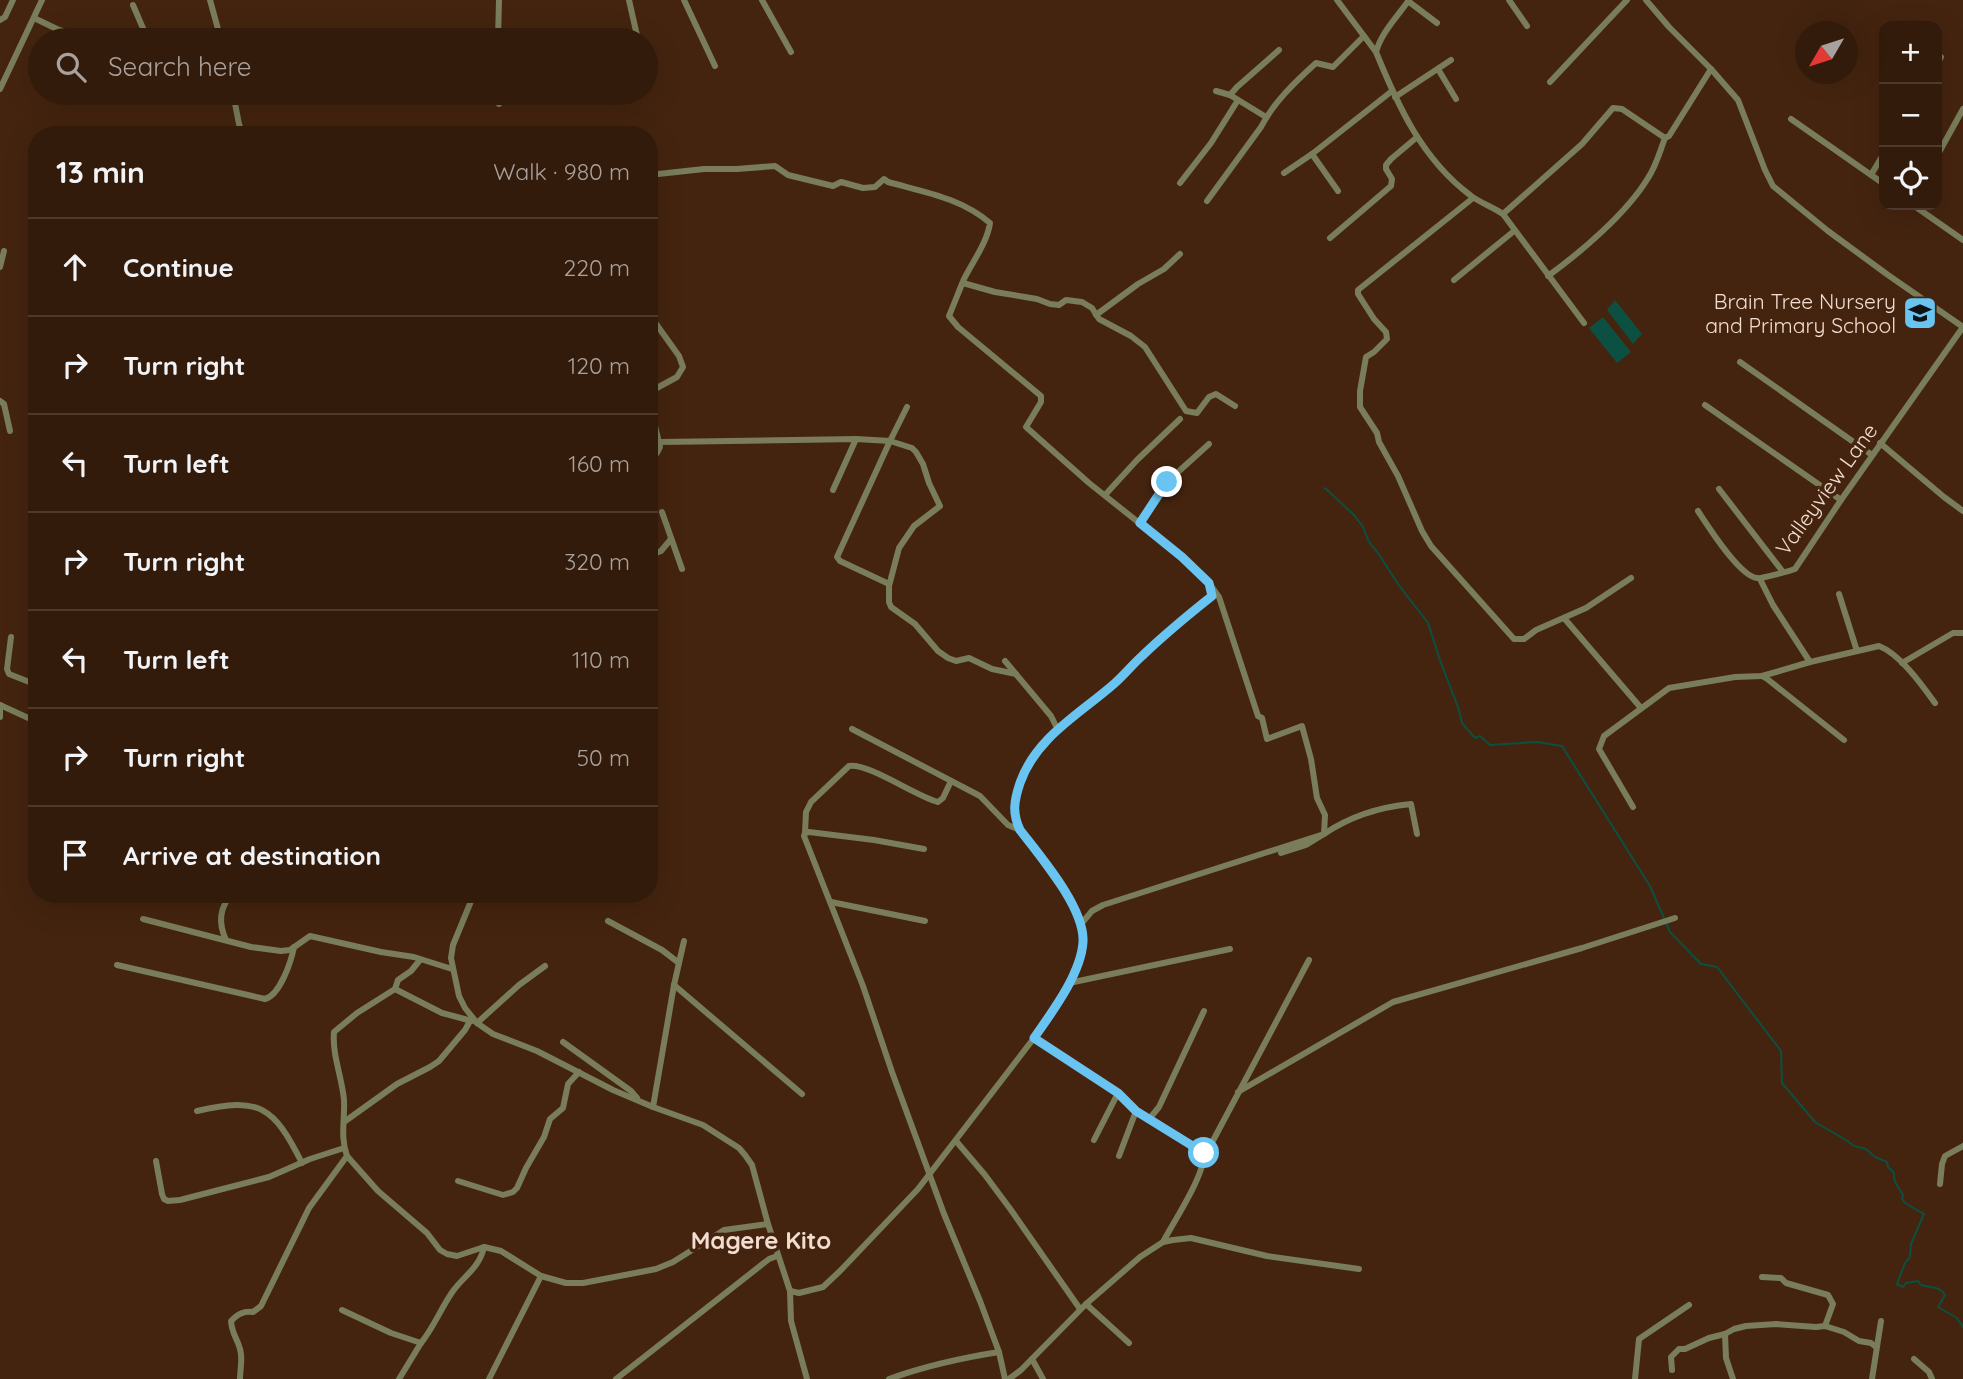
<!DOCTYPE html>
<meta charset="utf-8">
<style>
:root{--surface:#331b0b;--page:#3e2819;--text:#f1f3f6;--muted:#a9a19d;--line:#4e392c}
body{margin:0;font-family:Quicksand,sans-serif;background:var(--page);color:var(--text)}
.controls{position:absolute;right:21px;top:21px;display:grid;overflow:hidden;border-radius:14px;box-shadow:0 7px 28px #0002}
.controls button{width:63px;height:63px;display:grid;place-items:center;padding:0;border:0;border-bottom:2px solid var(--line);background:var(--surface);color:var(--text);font:35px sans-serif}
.compass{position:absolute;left:1795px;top:21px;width:63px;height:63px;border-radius:50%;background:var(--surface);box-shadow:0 7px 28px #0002;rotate:231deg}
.stop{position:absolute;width:21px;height:21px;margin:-16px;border:5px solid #69c4f1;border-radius:50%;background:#fff}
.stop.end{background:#69c4f1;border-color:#fff;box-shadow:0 2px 7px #0008}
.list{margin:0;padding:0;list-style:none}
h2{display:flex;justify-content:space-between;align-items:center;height:91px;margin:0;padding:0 28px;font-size:30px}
h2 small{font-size:23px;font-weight:400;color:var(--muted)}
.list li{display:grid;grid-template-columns:46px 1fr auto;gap:21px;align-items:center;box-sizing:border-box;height:98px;padding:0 28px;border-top:2px solid var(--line)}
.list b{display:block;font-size:26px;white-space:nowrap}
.list em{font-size:23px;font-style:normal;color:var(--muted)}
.icon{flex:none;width:38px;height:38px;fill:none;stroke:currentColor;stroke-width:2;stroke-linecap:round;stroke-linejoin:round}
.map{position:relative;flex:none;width:1963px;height:1379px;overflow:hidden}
.search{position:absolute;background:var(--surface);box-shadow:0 7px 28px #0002;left:28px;top:28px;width:630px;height:77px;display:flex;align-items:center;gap:18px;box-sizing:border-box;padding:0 24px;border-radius:38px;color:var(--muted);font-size:26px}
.panel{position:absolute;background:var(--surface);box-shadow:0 7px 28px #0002;left:28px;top:126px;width:630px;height:777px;border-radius:28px}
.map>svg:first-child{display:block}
</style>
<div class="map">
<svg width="1963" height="1379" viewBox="0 0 1963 1379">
<rect width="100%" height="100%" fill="#44240f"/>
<g fill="#0b5040">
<path d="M1615 300 1642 334 1633 344 1607 310Z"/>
<path d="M1603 317 1631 352 1617 363 1589 328Z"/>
</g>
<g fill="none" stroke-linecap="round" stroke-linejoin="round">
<path stroke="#0b5040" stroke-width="2" d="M1325 488 1354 515 1363 527 1369 542 1378 553 1398 584 1428 623 1441 663 1458 707 1462 723 1475 738 1480 736 1490 745 1537 742 1562 746 1650 886 1670 932 1701 964 1717 967 1781 1051 1782 1083 1815 1122 1846 1140 1854 1146 1866 1149 1875 1157 1887 1162 1888 1167 1894 1173C1893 1182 1899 1188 1903 1195L1902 1199 1905 1203 1924 1214 1911 1244 1910 1257 1905 1263 1897 1284 1903 1287 1906 1283 1918 1281 1921 1285C1931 1288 1940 1286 1945 1295L1938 1307 1957 1318 1963 1327"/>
<g stroke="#7a7d59" stroke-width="6">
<path d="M210 0 221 40"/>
<path d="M629 0 638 40"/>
<path d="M684 0 715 66"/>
<path d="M762 0 791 52"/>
<path d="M1337 0 1376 52"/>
<path d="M1409 0C1397 17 1381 33 1376 52 1398 106 1422 159 1470 195 1480 203 1493 207 1503 214L1584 323"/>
<path d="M1509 0 1527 26"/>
<path d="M1646 0 1669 27 1711 69 1738 100 1765 170 1773 186 1828 231 1888 275 1963 327"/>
<path d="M1408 1 1437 23"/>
<path d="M133 5 148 40"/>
<path d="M34 18 59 30 96 40"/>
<path d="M0 20 5 17 13 0"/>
<path d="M498 40 499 0"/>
<path d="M1937 64 1941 57"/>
<path d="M646 69 647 76 646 81"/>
<path d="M1438 69 1456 99"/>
<path d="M1550 82 1627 0"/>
<path d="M0 89 42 0"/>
<path d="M1216 91 1230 95 1266 117"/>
<path d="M233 93 239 124 243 135"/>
<path d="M499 93V104"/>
<path d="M145 94 146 93"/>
<path d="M1230 95 1237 87 1279 50"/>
<path d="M1395 97 1451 60"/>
<path d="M1791 119 1884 184"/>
<path d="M1312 154 1338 191"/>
<path d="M1937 156 1963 109"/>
<path d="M1284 173 1312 154 1392 91"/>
<path d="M649 175 704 169H737L775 166 788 175 833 186 841 182 863 188 875 187 884 179 888 182C924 192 961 198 990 223 987 243 973 261 964 279 959 291 954 304 949 316L958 327 1041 396V402L1026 427 1089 483 1182 557 1209 583 1219 597 1258 716 1262 718 1267 739 1302 726 1311 759 1317 798 1325 815 1324 834 1306 845 1281 853"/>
<path d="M1871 175 1884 153"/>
<path d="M1180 183 1211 143 1238 100"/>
<path d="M1473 198 1358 290V294L1374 319 1386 332 1387 339 1374 352 1366 357 1360 391V407L1377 433 1379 442 1398 476 1422 531 1431 546 1514 639H1524L1536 630 1586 608 1631 578"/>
<path d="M1207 201 1261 127C1273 103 1296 81 1316 63L1333 67 1364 36"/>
<path d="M1913 205 1963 240"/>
<path d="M1503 214 1582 144 1613 108 1622 109 1665 138"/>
<path d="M1330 238 1391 186 1392 179 1386 169V165L1391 159 1416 138"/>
<path d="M0 267 4 251"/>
<path d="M1548 276C1581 252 1627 213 1648 178 1656 166 1660 151 1665 138L1669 136 1711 69"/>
<path d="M1454 280 1514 231"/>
<path d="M963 283 995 292 1037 299 1050 304 1059 305 1066 300 1082 302 1092 308 1099 319 1131 336 1145 347 1186 411 1197 413 1209 397 1216 394 1235 406"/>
<path d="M649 314 679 356 683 367 677 377 655 389"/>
<path d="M1096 315 1138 284 1164 269 1180 254"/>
<path d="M1740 362 1872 455"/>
<path d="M0 401 4 404 10 431"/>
<path d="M1705 405 1841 500"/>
<path d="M907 407 890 441 912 448 916 452 923 464 929 483 940 506 914 526 899 548 889 586V602L891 607 915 624 938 651 948 658 956 661 969 658 992 669 1016 674"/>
<path d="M649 417 655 426 660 447 657 453 649 456"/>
<path d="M660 442 856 439 890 441 837 557 840 561 889 584"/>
<path d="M1880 443 1944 497 1963 511"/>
<path d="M1719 489 1783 572"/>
<path d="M833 490 856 439"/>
<path d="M1105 495 1137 460 1180 419"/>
<path d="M1698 511C1708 526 1739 576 1757 578 1761 579 1789 571 1795 569L1841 500 1963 327"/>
<path d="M662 512 682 569"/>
<path d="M1140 523 1167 482 1209 444"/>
<path d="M649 556 661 551 671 539"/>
<path d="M1760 579 1773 605 1810 662"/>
<path d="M1839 594 1857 651"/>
<path d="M1564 618 1641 708"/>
<path d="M11 637 7 669 9 674 37 685"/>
<path d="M1005 661 1051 716 1058 730"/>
<path d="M1902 663 1953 633H1963"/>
<path d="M1762 676 1766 678 1844 740"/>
<path d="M0 705 37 722"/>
<path d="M0 705V717"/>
<path d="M852 729 980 796 1008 825 1020 830"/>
<path d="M1633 807 1599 749 1604 736 1669 688 1735 677 1762 676 1810 662 1879 646C1900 654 1922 685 1935 703"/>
<path d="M805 833 806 812 811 802 849 766C869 763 915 796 938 802L943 798 951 781"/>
<path d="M924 849 874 840 809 832 805 833 804 836 863 986 892 1072 944 1214 980 1301 999 1352 1005 1379"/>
<path d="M474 894 453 945 451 958 459 996 465 1008 477 1023 493 1034 537 1051 613 1090 653 1107 703 1125 739 1148 745 1155 752 1165 768 1224 790 1291 791 1321 807 1379"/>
<path d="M831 902 925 921"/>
<path d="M143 919 251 947 281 951 290 950 310 936 381 952 414 957 452 969"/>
<path d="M608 921 662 950 679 963"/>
<path d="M1081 924 1092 911 1103 905 1324 834C1349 817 1380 807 1411 804L1417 834"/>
<path d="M226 940C218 923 219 908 232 894"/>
<path d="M117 965 265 999C280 995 291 962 294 947"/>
<path d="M1069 983 1230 949"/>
<path d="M674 985 802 1094"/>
<path d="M395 989 442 1013 472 1021"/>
<path d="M477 1023 519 985 545 966"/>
<path d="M1034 1038 1118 1093 1136 1111"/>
<path d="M563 1042 631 1091 637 1098"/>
<path d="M1238 1092 1393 1002 1582 948 1675 918"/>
<path d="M653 1107 674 985 684 941"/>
<path d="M197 1111C260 1096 274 1107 302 1163"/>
<path d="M1150 1118 1159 1107 1204 1011"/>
<path d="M344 1122 397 1084 430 1067 439 1061 465 1030 470 1021"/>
<path d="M1094 1140 1118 1093"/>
<path d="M956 1141 985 1175 1011 1210 1080 1309"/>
<path d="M347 1156C340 1137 345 1119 344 1100 342 1077 332 1055 334 1032L357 1013 395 989 398 980 411 971 420 960"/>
<path d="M1119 1156 1136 1111 1202 1152H1207L1309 960"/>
<path d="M156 1161 162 1194 164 1199 168 1201 180 1200 269 1177 310 1159 344 1148"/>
<path d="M458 1181 503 1195 513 1192 517 1188 526 1168 544 1137 550 1119 563 1108 568 1084 579 1072"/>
<path d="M1940 1184 1942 1164 1945 1156 1963 1146"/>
<path d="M1163 1242C1174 1221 1205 1175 1204 1153"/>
<path d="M1762 1277 1781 1278 1786 1283 1828 1295 1833 1304 1825 1326"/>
<path d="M790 1291 799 1293 823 1287 840 1271 918 1189 1034 1038 1047 1019 1069 983 1081 953 1083 937 1081 924 1072 903 1020 830C1012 813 1014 801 1020 783 1036 737 1080 713 1115 683 1125 674 1133 664 1142 656 1164 635 1188 615 1212 596L1210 587"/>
<path d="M1086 1304 1129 1343"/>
<path d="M342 1310 391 1333 421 1343C434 1327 441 1308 453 1291 464 1276 480 1267 484 1247"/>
<path d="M1725 1334 1726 1358 1733 1379"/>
<path d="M1032 1359 1043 1379"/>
<path d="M1914 1359 1929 1372 1932 1379"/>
<path d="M1672 1370 1671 1357 1679 1349H1685L1709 1338 1725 1334 1734 1329 1746 1326 1776 1324 1816 1327 1825 1326 1844 1332 1859 1341 1871 1343 1876 1347"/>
<path d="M240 1379C240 1370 243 1358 240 1349 237 1338 232 1334 231 1321 238 1314 243 1311 253 1312L261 1306 309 1208 347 1156 378 1191 427 1233 440 1250 447 1254 457 1256 484 1247 501 1251 541 1276 566 1283H583L656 1269 673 1262 724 1230 768 1224"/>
<path d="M399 1379 421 1343"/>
<path d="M489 1379 541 1276"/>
<path d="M616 1379 769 1259 777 1256"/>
<path d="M889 1379C925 1366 961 1358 999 1352"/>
<path d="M1009 1379 1021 1370 1086 1304 1140 1257 1163 1242 1173 1240 1191 1238 1267 1256 1359 1269"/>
<path d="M1635 1379 1639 1339 1689 1305"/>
<path d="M1872 1379 1881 1321"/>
</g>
</g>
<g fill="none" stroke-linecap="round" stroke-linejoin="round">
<path stroke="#69c4f1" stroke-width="9" d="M1167 482 1140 523 1182 557 1209 583 1212 596C1188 615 1164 635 1142 656 1133 664 1125 674 1115 683 1080 714 1036 737 1020 783 1014 801 1012 813 1020 830 1040 856 1085 908 1083 942 1081 974 1052 1012 1034 1038L1118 1093 1136 1111 1204 1153"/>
</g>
<defs>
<g id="school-square" transform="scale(1.75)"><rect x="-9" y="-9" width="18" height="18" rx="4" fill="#69c4f1" stroke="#44240f"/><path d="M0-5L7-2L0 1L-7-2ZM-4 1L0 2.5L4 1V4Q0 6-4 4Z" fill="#111"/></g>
</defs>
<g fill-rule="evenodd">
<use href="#school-square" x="1920" y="313"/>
</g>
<g text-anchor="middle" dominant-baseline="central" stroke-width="7" stroke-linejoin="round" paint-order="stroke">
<g font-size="21" fill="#f2ddd1" stroke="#44240f" text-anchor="end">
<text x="1896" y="301">Brain Tree Nursery<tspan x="1896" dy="24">and Primary School</tspan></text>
</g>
<g font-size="21" fill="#f2ddd1" stroke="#44240f">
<text transform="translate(1826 489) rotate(-54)">Valleyview Lane</text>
</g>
<g font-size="24" font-weight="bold" fill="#f2ddd1" stroke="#44240f">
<text x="761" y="1240">Magere Kito</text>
</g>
</g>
</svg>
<div class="controls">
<button>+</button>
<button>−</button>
<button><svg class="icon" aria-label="locate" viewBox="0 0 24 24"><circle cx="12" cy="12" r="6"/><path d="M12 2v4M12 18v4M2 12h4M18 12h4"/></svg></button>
</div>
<svg class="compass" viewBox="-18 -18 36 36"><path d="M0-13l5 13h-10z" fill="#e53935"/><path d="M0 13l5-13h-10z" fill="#a9a19d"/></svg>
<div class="stop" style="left:1204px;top:1153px"></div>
<div class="stop end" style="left:1167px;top:482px"></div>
<div class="search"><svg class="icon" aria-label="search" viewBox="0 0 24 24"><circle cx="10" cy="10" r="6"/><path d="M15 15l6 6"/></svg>Search here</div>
<section class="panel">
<h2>13 min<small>Walk · 980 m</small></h2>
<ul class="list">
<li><svg class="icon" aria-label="ahead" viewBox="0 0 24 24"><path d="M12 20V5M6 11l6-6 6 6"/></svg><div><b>Continue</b></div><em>220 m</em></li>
<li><svg class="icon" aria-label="right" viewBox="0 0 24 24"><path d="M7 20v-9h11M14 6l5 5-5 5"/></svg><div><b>Turn right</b></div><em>120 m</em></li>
<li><svg class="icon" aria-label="left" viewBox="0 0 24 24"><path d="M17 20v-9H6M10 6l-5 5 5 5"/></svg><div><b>Turn left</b></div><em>160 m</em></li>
<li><svg class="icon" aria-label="right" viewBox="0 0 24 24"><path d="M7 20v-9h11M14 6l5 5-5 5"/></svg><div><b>Turn right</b></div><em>320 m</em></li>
<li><svg class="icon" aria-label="left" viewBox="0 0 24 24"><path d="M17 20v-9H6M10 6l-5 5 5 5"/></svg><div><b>Turn left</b></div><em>110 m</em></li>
<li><svg class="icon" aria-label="right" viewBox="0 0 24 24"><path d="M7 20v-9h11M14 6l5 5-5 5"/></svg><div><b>Turn right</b></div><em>50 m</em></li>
<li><svg class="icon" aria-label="arrive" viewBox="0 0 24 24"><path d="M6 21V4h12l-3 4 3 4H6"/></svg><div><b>Arrive at destination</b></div></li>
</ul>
</section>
</div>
